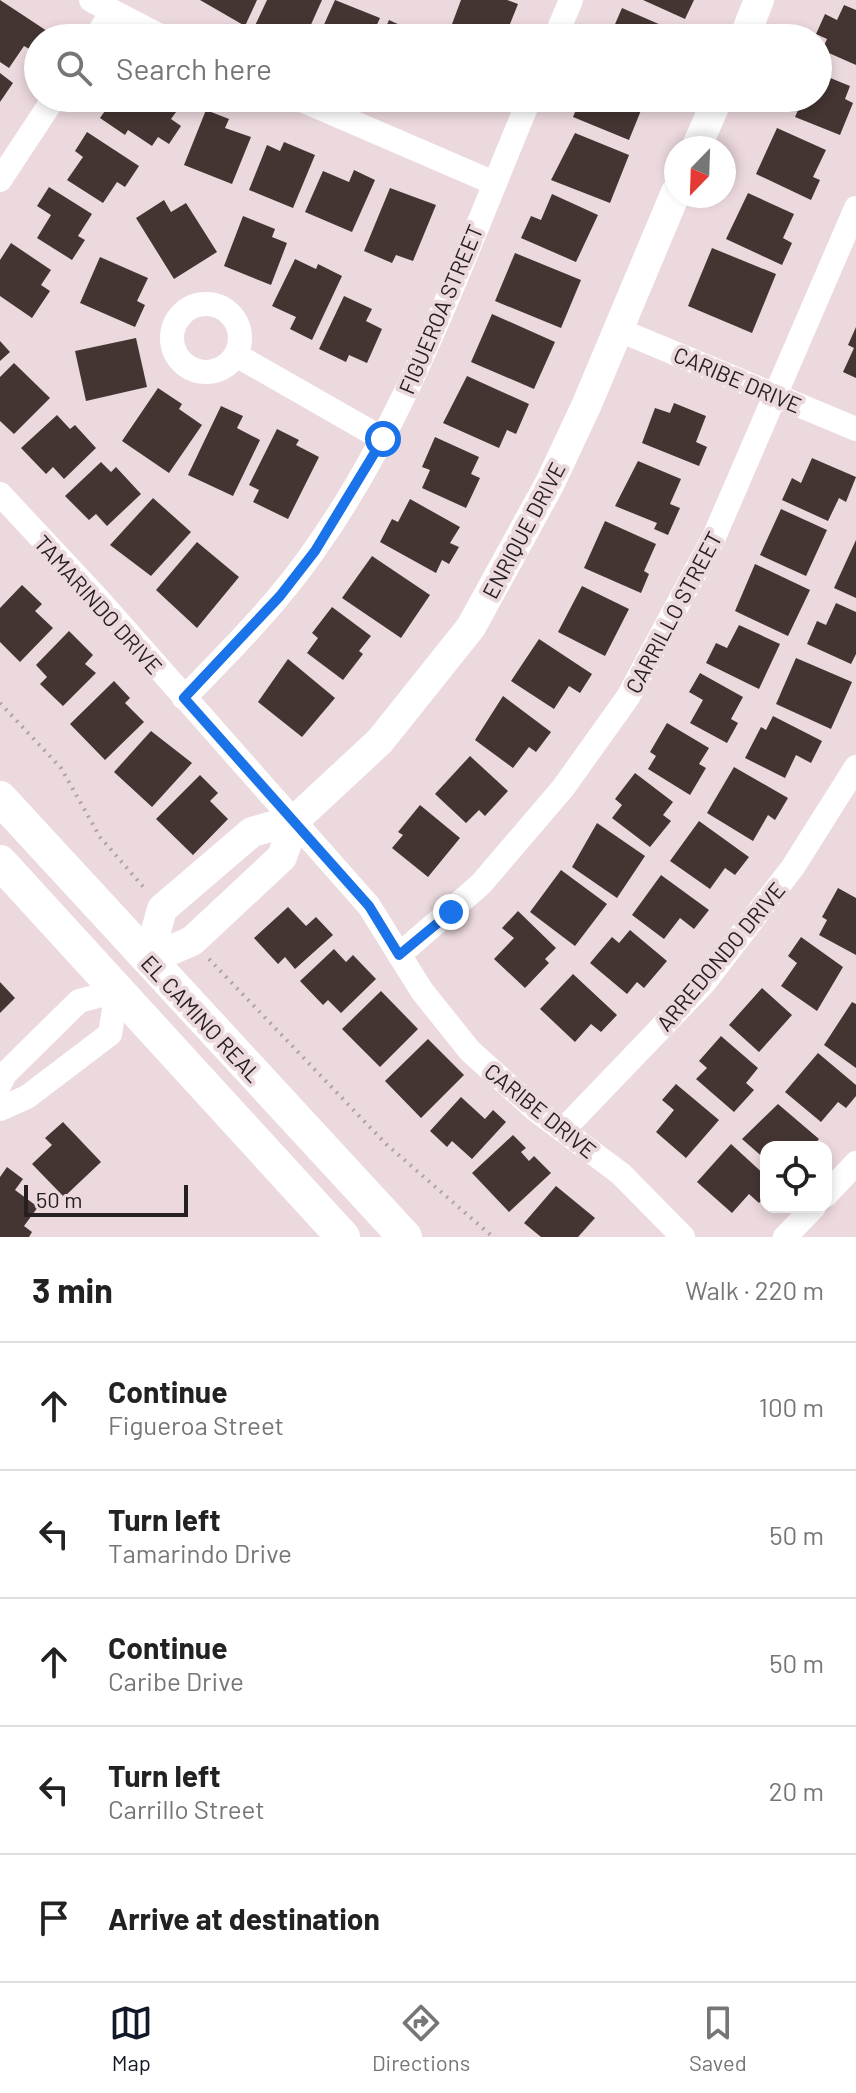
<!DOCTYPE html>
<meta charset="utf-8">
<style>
:root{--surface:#fff;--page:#f2f2f2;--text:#222;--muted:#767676;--line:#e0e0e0;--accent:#111827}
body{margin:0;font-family:Barlow,sans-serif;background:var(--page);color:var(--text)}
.controls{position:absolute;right:24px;bottom:24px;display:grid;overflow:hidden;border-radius:16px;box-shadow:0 4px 12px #0003}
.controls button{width:72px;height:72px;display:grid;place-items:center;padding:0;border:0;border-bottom:2px solid var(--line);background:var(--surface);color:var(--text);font:40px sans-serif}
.compass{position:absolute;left:664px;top:136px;width:72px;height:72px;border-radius:50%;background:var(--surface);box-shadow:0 4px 12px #0003;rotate:203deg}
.scale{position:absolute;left:24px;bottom:20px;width:164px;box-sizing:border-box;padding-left:8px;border:4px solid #272022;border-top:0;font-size:22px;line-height:28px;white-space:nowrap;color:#272022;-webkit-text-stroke:6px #ecd9dd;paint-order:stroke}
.stop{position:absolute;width:24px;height:24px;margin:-18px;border:6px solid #1a73e8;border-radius:50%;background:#fff}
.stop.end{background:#1a73e8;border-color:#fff;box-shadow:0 2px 8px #0008}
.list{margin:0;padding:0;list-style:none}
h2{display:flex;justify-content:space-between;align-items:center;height:104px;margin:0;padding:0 32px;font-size:34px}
h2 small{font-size:26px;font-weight:400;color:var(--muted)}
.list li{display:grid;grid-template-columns:52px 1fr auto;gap:24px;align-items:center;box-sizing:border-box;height:128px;padding:0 32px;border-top:2px solid var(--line)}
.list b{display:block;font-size:30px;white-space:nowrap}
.list p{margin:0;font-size:26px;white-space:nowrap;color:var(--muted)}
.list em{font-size:26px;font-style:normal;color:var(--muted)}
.icon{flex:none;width:44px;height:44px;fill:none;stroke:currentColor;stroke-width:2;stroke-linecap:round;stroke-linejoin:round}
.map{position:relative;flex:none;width:856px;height:1237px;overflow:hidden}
.search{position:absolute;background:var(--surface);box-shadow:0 4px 12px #0003;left:24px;right:24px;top:24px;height:88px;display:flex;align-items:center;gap:20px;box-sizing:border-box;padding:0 28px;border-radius:44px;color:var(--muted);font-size:30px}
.sheet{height:744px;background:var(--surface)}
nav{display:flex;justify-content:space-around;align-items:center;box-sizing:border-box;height:112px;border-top:2px solid var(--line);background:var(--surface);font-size:22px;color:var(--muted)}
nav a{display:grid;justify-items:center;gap:4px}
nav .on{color:var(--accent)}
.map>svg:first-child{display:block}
</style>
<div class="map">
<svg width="856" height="1237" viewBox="0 0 856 1237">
<rect width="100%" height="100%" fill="#ecd9dd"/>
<g fill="#443532">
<path d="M0 0 47 31 38 38 33 51 24 46 9 68 0 62Z"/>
<path d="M200 0H257L245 26Z"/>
<path d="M267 0H322L305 38 268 37 253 30Z"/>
<path d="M335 0 380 18 371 38H318Z"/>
<path d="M461 0H507L518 4 508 29 512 31 509 38H464L449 32Z"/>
<path d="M643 0H694L685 19Z"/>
<path d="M844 5 856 10V65L822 50 827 39 816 34 825 14 837 20Z"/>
<path d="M622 8 677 32 674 38H609Z"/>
<path d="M389 20 428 38H381Z"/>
<path d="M0 73 13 83 0 102Z"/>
<path d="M818 73 850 86 845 99 853 103 840 135 795 117 802 101 795 98H818Z"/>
<path d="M114 98 127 102 129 98H170L181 105 171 119 181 126 169 144 158 137 152 146 128 130 125 135 100 118Z"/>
<path d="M424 98H480L474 110 449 99 444 111 422 101Z"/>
<path d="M581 98H646L629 140 573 117Z"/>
<path d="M206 110 229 119 225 128 251 137 232 184 184 165Z"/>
<path d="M777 128 826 150 813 177 820 180 811 200 756 174Z"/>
<path d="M87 132 139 166 125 187 117 182 103 203 67 180 83 157 75 151Z"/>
<path d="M575 133 629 155 610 203 551 180Z"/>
<path d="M284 142 315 155 293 208 249 190 267 145 280 151Z"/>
<path d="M354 170 375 180 352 232 305 212 323 171 349 182Z"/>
<path d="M49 187 92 214 78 236 85 240 72 260 37 238 51 215 37 206Z"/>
<path d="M390 188 436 205 413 261 396 255 392 263 364 251Z"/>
<path d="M748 193 794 214 783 238 792 243 782 265 726 239Z"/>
<path d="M552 194 598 215 576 262 521 238 531 216 541 220Z"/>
<path d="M164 200 171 212 186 203 217 252 174 279 136 218Z"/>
<path d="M243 216 275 229 272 237 287 243 271 285 224 266Z"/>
<path d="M11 243 51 270 41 285 50 291 32 318 0 296V260Z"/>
<path d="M712 248 776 274 752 333 688 306Z"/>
<path d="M515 253 581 280 561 328 495 301Z"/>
<path d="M100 257 148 278 137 301 145 305 135 327 80 303Z"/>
<path d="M295 259 316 269 318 264 342 276 312 340 290 329 296 317 272 306Z"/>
<path d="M344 296 372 309 366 321 382 329 367 363 349 355 346 362 319 349Z"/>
<path d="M492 314 555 342 534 389 471 362Z"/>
<path d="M856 327V378L843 372 854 348 848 345Z"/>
<path d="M136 338 147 387 86 401 75 351Z"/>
<path d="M0 341 10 352 0 361Z"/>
<path d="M14 363 50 398 14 434 0 421V377Z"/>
<path d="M467 376 529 404 516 434 507 430 499 448 443 423Z"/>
<path d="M158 388 182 404 179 409 202 425 169 473 122 441Z"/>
<path d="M674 403 706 416 696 442 707 447 699 466 642 443 655 408 670 413Z"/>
<path d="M221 406 243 416 237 428 260 440 233 496 188 475Z"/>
<path d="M57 415 70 429 75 425 96 448 64 479 53 467 46 474 21 448Z"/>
<path d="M277 429 299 440 296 445 319 457 288 519 253 502 259 490 249 485Z"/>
<path d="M435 437 479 457 471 474 480 478 466 508 422 488 430 470 422 467Z"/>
<path d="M812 458 856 477 846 502 839 498 828 521 782 500 792 478 801 483Z"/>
<path d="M638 461 681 479 670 504 680 508 668 535 654 529 657 523 615 506Z"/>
<path d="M101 462 111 472 116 467 141 494 107 526 96 514 89 520 65 496Z"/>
<path d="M153 498 191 532 151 576 110 545Z"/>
<path d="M410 499 460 527 450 543 459 547 449 564 442 560 436 573 380 542 392 519 398 522Z"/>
<path d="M781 509 827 530 806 576 760 555Z"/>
<path d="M605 521 656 544 644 571 649 574 641 593 584 568Z"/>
<path d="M856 540V598L834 588Z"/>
<path d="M197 542 239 577 197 628 156 590Z"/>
<path d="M372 556 430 595 401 638 342 598Z"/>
<path d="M755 564 810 590 788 636 735 611Z"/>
<path d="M22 585 42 604 35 611 53 628 20 662 0 642V608Z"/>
<path d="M582 586 629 609 605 656 558 632Z"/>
<path d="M836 603 856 612V654L851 664 807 644 817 621 826 625Z"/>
<path d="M332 607 371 636 359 651 363 654 343 680 307 653 318 638 312 633Z"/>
<path d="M739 625 780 644 759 689 706 663 716 643 727 648Z"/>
<path d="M69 631 93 655 85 664 96 673 63 706 40 684 47 677 36 665Z"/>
<path d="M539 639 592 674 580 693 569 686 554 709 511 681Z"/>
<path d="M796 658 852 682 831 729 776 704Z"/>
<path d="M288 659 335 698 302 737 258 702Z"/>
<path d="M700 673 743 697 731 719 738 723 727 743 690 723 703 700 689 692Z"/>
<path d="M114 681 130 698 125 703 144 722 105 760 70 724Z"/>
<path d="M503 696 551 732 536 752 529 747 513 768 475 740Z"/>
<path d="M773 716 822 741 811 763 796 755 785 778 745 758 761 727 766 730Z"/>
<path d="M667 723 709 748 699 764 706 768 690 795 648 769 656 756 650 752Z"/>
<path d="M151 731 192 763 152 807 114 772Z"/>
<path d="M470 756 508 791 485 816 479 810 466 823 435 794Z"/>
<path d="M734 767 788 798 775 820 768 815 753 841 707 813Z"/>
<path d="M635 773 673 802 663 815 671 821 650 847 612 818 622 805 615 799Z"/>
<path d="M200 775 218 793 210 801 228 819 193 855 156 819Z"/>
<path d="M420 805 460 838 428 877 392 848 403 835 398 832Z"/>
<path d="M699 821 749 857 735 875 725 868 710 889 670 861Z"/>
<path d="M597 823 645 856 617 898 572 867Z"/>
<path d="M561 870 607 904 575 946 530 912Z"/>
<path d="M661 875 709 910 694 929 680 918 664 939 632 915Z"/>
<path d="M838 888 856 898V955L819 935 827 920 822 917Z"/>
<path d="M288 907 306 926 316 917 333 935 295 969 285 957 278 964 254 938Z"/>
<path d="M518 911 556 948 545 959 549 963 525 988 494 959 514 938 502 928Z"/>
<path d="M630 930 667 961 644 988 637 982 627 994 590 963 612 937 619 943Z"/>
<path d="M801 937 843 967 817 1011 781 986 797 963 788 956Z"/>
<path d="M334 949 346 962 353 955 376 979 341 1013 328 1000 323 1005 300 981Z"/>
<path d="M573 974 617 1015 601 1032 591 1024 575 1042 540 1009Z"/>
<path d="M0 982 15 998 0 1013Z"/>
<path d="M762 988 792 1015 759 1052 729 1025Z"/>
<path d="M381 991 418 1029 380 1067 342 1029Z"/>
<path d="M852 1002 856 1004V1068L824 1045Z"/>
<path d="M721 1036 758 1068 746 1083 754 1090 734 1112 696 1079 707 1068 699 1061Z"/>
<path d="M428 1039 464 1075 421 1118 385 1081Z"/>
<path d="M818 1053 856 1085V1096L846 1108 838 1102 821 1122 785 1092Z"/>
<path d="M676 1084 719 1120 686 1158 656 1132 674 1110 662 1100Z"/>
<path d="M461 1097 485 1119 493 1110 506 1122 472 1159 452 1141 447 1147 430 1131Z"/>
<path d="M778 1104 819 1139 812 1147H766V1160L742 1139Z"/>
<path d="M63 1122 101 1162 64 1197 32 1164 52 1145 45 1138Z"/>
<path d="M513 1135 526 1148 521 1152 529 1161 534 1156 551 1173 509 1212 472 1173Z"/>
<path d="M731 1144 766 1176V1195L759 1203 749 1194 732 1213 697 1182Z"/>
<path d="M7 1167 23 1179 15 1190 38 1207 24 1226 32 1232 29 1237H0V1177Z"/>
<path d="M556 1186 595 1218 578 1237H541L524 1223Z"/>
</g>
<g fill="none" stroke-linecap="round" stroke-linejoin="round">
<g stroke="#b0a1a4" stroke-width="4" stroke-dasharray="2 6" stroke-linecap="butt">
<path d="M0 703 61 768 100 837 146 890"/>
<path d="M209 959 386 1144 493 1237"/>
</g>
<g stroke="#fff" stroke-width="24">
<path d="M91 0 164 38"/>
<path d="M95 38 112 12"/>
<path d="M555 38 571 0"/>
<path d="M297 98 494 183"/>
<path d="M0 180 54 98"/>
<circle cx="206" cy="338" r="34"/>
<path d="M619 330 856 429"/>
<path d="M236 355 383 439"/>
<path d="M0 494 98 599 369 906 422 991 470 1051 537 1111 621 1174 683 1237"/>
<path d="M184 698C230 651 276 605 313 552 410 416 465 251 530 98"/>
<path d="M399 955 481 884 563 788 628 697 714 537 856 208"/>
<path d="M0 1084 5 1074 79 1001 117 991 110 1034 27 1097 0 1109"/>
<path d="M563 1130 704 983 793 867 856 767"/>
<path d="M826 1195 856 1163"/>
<path d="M785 1237 814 1207"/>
</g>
<g stroke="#fff" stroke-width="30">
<path d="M744 38 759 0"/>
<path d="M696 148 718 98"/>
<path d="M148 960 192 941 282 857 295 820 380 741 471 627 550 483 587 404 676 192"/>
<path d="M148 960 162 909 252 832 295 820"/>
</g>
<g stroke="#fff" stroke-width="34">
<path d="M0 798 405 1237"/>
<path d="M0 862 343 1237"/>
</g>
</g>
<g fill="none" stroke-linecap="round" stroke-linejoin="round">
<path stroke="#1a73e8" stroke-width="10" d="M383 439 315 551 280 596 184 698 369 906 399 955 451 912"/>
</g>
<g text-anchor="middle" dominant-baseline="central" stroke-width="8" stroke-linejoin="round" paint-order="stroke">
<g font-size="22" fill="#272022" stroke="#ecd9dd">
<text transform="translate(440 309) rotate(-67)">FIGUEROA STREET</text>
<text transform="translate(738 379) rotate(23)">CARIBE DRIVE</text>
<text transform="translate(523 530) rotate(-62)">ENRIQUE DRIVE</text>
<text transform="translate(99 604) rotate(48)">TAMARINDO DRIVE</text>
<text transform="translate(673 612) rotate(-62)">CARRILLO STREET</text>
<text transform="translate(720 956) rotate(-50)">ARREDONDO DRIVE</text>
<text transform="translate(202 1018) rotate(47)">EL CAMINO REAL</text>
<text transform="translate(541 1110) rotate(39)">CARIBE DRIVE</text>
</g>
</g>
</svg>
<div class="controls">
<button><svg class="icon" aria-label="locate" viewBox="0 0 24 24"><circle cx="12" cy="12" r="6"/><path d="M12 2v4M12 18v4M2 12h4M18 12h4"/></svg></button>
</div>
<svg class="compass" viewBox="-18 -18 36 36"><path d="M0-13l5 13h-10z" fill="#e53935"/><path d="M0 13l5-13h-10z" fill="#767676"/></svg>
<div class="scale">50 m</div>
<div class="stop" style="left:383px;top:439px"></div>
<div class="stop end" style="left:451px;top:912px"></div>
<div class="search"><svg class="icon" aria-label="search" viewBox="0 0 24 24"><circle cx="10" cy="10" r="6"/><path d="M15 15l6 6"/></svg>Search here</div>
</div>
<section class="sheet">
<h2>3 min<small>Walk · 220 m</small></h2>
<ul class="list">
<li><svg class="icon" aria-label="ahead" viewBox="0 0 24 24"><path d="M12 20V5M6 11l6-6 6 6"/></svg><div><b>Continue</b><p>Figueroa Street</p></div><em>100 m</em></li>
<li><svg class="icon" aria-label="left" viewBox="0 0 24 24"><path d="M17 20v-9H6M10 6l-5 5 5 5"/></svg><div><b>Turn left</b><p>Tamarindo Drive</p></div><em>50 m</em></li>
<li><svg class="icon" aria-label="ahead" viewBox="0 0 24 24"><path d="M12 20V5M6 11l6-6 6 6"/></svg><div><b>Continue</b><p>Caribe Drive</p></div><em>50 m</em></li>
<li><svg class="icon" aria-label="left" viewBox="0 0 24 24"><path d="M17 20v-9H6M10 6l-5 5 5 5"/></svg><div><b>Turn left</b><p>Carrillo Street</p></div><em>20 m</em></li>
<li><svg class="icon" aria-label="arrive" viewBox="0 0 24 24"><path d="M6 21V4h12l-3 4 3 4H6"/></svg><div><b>Arrive at destination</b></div></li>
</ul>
</section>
<nav>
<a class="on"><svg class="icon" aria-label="map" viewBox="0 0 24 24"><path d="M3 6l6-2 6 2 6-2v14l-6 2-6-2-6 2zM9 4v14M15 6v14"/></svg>Map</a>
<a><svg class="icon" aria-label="directions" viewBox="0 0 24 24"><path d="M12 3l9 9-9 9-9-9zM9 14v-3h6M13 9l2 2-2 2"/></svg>Directions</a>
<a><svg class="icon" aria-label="saved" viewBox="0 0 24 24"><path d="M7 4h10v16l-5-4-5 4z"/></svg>Saved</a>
</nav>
